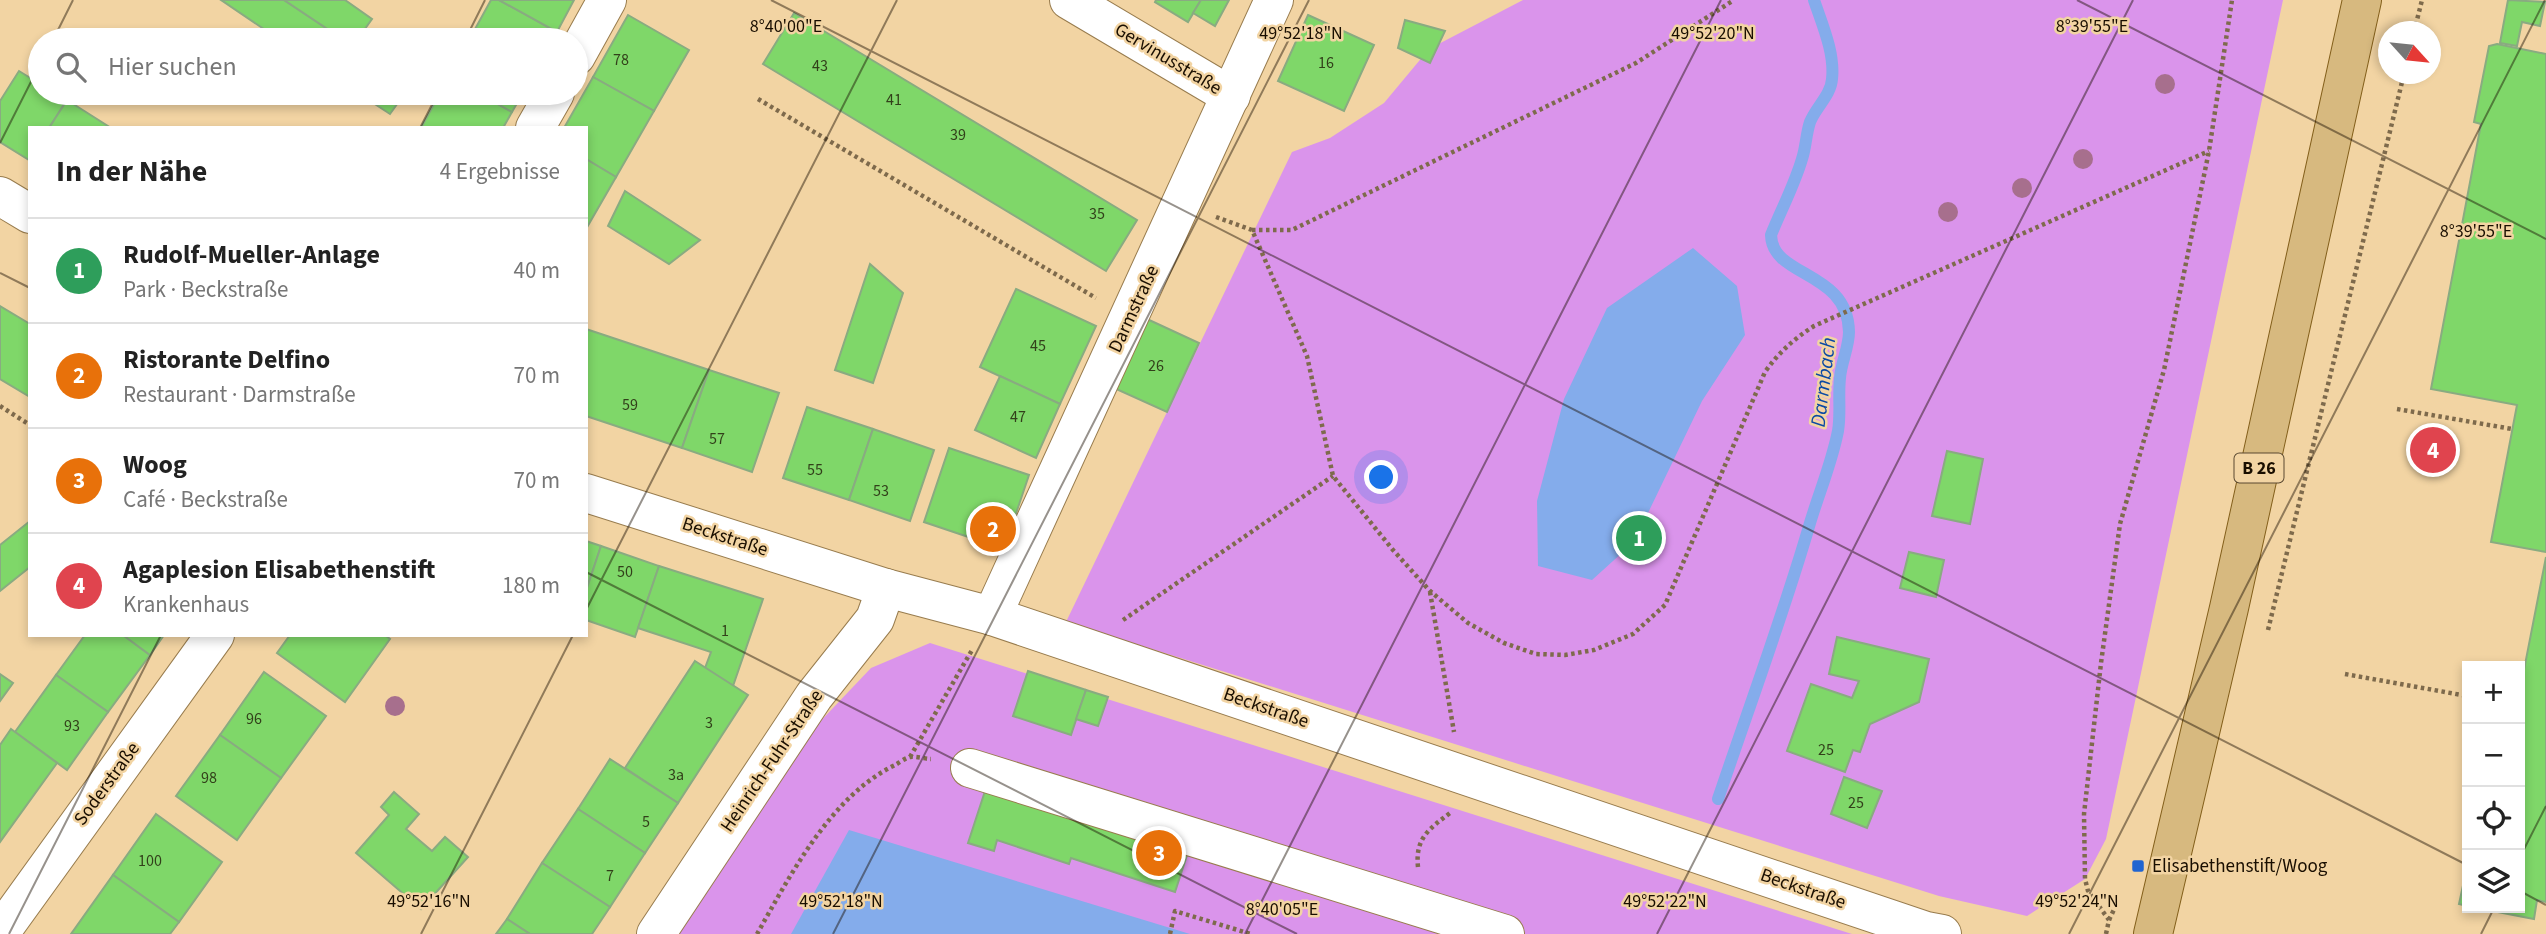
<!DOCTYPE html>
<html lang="de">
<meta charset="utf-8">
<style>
:root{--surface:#fff;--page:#f2f2f2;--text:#222;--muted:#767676;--line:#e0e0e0;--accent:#2563eb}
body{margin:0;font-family:"Source Sans 3",sans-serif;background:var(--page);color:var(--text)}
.controls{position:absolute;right:21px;bottom:21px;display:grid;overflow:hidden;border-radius:0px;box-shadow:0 4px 10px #0003}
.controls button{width:63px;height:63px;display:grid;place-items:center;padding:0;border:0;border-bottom:2px solid var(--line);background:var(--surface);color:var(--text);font:35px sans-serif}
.compass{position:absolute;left:2378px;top:21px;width:63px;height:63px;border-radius:50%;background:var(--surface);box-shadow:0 4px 10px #0003;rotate:117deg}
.you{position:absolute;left:1382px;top:478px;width:24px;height:24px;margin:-18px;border:5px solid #fff;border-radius:50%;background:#1a73e8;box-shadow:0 0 0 10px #1a73e833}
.badge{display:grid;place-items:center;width:46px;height:46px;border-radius:50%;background:var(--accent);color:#fff;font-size:23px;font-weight:700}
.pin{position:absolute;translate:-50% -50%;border:4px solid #fff;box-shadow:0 2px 7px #0006}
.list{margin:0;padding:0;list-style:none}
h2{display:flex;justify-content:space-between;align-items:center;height:91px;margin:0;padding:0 28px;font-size:30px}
h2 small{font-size:23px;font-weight:400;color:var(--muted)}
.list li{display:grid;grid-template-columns:46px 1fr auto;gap:21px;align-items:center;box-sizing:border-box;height:105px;padding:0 28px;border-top:2px solid var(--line)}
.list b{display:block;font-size:26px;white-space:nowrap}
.list p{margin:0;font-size:23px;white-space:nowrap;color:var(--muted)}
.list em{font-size:23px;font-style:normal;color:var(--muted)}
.icon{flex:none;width:38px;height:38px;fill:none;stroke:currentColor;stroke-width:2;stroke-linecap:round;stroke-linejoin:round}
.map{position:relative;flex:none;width:2546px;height:934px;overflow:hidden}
.search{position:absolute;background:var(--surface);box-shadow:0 4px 10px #0003;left:28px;top:28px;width:560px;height:77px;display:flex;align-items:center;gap:18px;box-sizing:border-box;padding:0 24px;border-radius:38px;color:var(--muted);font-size:26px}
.panel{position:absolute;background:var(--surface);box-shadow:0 4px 10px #0003;left:28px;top:126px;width:560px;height:511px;border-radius:0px}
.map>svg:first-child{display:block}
</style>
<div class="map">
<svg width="2546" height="934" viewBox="0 0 2546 934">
<rect width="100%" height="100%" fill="#f2d4a3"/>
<g fill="#da94eb">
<path d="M1523 0H2283L2106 839 2085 879 2027 916 1939 896 1066 622 1292 152 1330 138 1384 103 1429 49Z"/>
<path d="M930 643 1852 934H669L795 748 871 668Z"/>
</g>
<g fill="#84aceb">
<path d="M1693 248 1737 286 1745 335 1702 401 1634 542 1592 580 1538 566 1537 501 1564 399 1607 308Z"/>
<path d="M849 830 1190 934H791Z"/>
</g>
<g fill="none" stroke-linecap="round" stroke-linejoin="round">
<path stroke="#84aceb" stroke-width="12" d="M1718 799C1749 707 1783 616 1810 523 1819 493 1832 462 1838 431 1841 414 1838 396 1840 378 1841 363 1849 347 1849 332 1848 270 1772 278 1771 235 1781 210 1794 186 1802 159 1806 147 1806 134 1810 122 1816 107 1831 95 1832 79 1835 53 1822 24 1814 0"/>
</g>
<g fill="#7fd769" stroke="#89ab81" stroke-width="2">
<path d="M221 0H284L344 40H280Z"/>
<path d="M284 0H345L372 19 357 40H344Z"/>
<path d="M491 0H499L557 32 552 40H469Z"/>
<path d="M499 0H574L557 32Z"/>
<path d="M1156 0H1201L1188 22 1155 2Z"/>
<path d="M1201 0H1229L1215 26 1193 13Z"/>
<path d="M2508 0 2545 2 2540 26 2522 22 2517 46 2500 43Z"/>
<path d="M794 13 1137 220 1106 271 763 64Z"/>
<path d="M628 15 689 50 654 111 593 77Z"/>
<path d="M1308 15 1374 45 1344 111 1278 81Z"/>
<path d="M1405 20 1445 31 1430 63 1398 48Z"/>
<path d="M2497 44 2546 54V552L2491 542 2517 405 2431 389 2481 124 2474 122 2489 46Z"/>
<path d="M19 71 40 84V93H55L67 100 49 128H30L29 160 0 142V101Z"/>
<path d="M593 77 654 111 616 177 586 159V128H564Z"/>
<path d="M358 93H405L390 114Z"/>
<path d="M440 93H478L512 112 503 128H421Z"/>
<path d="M478 93H523L512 112Z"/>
<path d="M67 100 111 128H49Z"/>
<path d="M586 159 616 177 586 229Z"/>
<path d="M625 191 700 240 669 264 608 226Z"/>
<path d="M870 264 903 293 873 383 835 370Z"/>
<path d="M1016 289 1096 326 1060 404 980 367Z"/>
<path d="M0 306 30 324V397L0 379Z"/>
<path d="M1147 319 1199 343 1167 412 1114 388Z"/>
<path d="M586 329 709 370 682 448 586 416Z"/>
<path d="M709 370 779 393 752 472 682 448Z"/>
<path d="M1000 376 1060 404 1036 458 975 430Z"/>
<path d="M807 407 873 429 849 500 783 478Z"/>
<path d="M873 429 934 450 910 521 849 500Z"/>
<path d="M949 448 1029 475 1004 549 924 522Z"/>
<path d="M1947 451 1983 459 1970 524 1932 516Z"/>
<path d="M30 521V567L0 591V545Z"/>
<path d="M586 541 601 546 586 591Z"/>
<path d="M601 546 659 566 635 637 586 620V591Z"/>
<path d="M1909 552 1944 560 1936 597 1900 588Z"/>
<path d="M2546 557V902L2537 900 2534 919 2477 908H2520V674L2523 675Z"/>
<path d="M659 566 763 599 733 686 705 668 711 652 638 628Z"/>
<path d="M85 635H123L150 655 108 712 56 675Z"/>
<path d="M123 635H164L150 655Z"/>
<path d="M290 635H385L390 639 345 702 277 653Z"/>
<path d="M1837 637 1929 659 1919 702 1870 724 1860 752 1853 750 1845 772 1787 751 1811 684 1852 698 1859 681 1829 674Z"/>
<path d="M695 661 748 695 678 803 625 768Z"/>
<path d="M1028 671 1086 690 1071 735 1013 716Z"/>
<path d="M264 672 326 716 281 778 220 735Z"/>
<path d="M0 674 13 683 0 701Z"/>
<path d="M56 675 108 712 67 770 15 732Z"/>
<path d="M1086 690 1108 697 1098 726 1076 719Z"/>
<path d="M11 729 57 763 0 842V745Z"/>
<path d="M220 735 281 778 237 840 176 796Z"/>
<path d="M610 759 678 803 645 853 578 809Z"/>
<path d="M1844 777 1882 791 1867 828 1831 814Z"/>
<path d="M987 785 1187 855 1175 892 1071 858 1069 864 997 840 994 851 968 843Z"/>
<path d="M394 792 419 814 406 829 432 851 445 837 468 857 421 909 356 853 389 815 381 807Z"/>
<path d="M578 809 645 853 610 907 542 863Z"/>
<path d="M156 814 222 862 179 922 113 875Z"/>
<path d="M542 863 610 907 592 934H530L507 919Z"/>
<path d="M2467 867V906L2459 904Z"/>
<path d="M113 875 179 922 170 934H71Z"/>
<path d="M507 919 530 934H496Z"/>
</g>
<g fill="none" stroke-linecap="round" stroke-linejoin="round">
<g stroke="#987c4e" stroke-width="40">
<g id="minor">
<path d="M1069 0 1231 96"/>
<path d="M576 56 607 0"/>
<path d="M535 128 555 93"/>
<path d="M0 196 30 214"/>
<path d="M586 493 886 588 992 616 1926 931 1942 934"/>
<path d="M992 616 1274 0"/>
<path d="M970 768 1505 934"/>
<path d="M0 933 215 635"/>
<path d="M656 934 814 696 875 619 886 588"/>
</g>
</g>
<g stroke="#835f1b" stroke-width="40">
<path id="major" d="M2153 934 2229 608 2362 0"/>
</g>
<g stroke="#7e6a4c" stroke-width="4.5" stroke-dasharray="3.5 3.5" stroke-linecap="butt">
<path d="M2414 32 2422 0"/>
<path d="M758 99 1096 298"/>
<path d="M1216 217 1252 230 1307 356 1333 476 1393 550 1430 591 1468 623 1504 643 1536 654 1565 655 1594 650 1633 634 1665 605 1765 372C1779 352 1794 339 1814 326L2209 151"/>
<path d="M1252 230H1292L1636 63 1734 0"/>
<path d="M0 406 30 425"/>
<path d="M2397 409 2512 429"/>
<path d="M1430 592 1454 732"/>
<path d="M1123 620 1333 476"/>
<path d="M2268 630 2404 74"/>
<path d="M2345 674 2467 696"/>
<path d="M910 757 972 650"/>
<path d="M1418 867C1415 838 1429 829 1450 813"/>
<path d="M2109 920 2118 901"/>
<path d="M757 934C791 874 831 796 895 765 899 763 905 758 910 757 916 756 925 759 931 759"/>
<path d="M1170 934 1175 911 1251 934"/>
<path d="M2106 934 2109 920 2088 891 2085 879 2084 814 2101 663 2120 524 2164 370 2209 151 2232 0"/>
</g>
<use href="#minor" stroke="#fff" stroke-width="38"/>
<use href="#major" stroke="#d7b97f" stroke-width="38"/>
</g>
<g fill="#a76f8d">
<circle cx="2165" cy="84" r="10"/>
<circle cx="2083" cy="159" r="10"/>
<circle cx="2022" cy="188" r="10"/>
<circle cx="1948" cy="212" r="10"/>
<circle cx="395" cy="706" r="10"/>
</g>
<path fill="none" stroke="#190e00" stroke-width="2" stroke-opacity="0.45" d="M771 0 2467 865M2077 0 2546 239M53 40 73 0M465 40 485 0M420 128 438 93M0 143 40 64M0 273 30 288M586 572 1297 934M586 610 897 0M2520 857 2546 806M2520 891 2546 905M9 934 161 635M421 934 573 635M833 934 1309 0M1245 934 1721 0M1657 934 2133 0M2069 934 2545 0M2481 934 2494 908"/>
<rect fill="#2065d1" stroke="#f2d4a3" stroke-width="2.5" x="2131" y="859" width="14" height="14" rx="3.5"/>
<g text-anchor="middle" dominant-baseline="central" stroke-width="5" stroke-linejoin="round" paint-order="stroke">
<g font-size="16" fill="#32401a">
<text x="621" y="60">78</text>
<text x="1326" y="63">16</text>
<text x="820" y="66">43</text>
<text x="894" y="100">41</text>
<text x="958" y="135">39</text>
<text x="1097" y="214">35</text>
<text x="1038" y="346">45</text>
<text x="1156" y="366">26</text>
<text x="630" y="405">59</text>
<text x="1018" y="417">47</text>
<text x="717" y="439">57</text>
<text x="815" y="470">55</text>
<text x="881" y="491">53</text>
<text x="625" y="572">50</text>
<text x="725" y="631">1</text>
<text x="254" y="719">96</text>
<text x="709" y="723">3</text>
<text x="72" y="726">93</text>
<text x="1826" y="750">25</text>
<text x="676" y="775">3a</text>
<text x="209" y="778">98</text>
<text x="1856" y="803">25</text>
<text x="646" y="822">5</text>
<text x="150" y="861">100</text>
<text x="610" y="876">7</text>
</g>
<rect fill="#f2d4a3" stroke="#5a4931" stroke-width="2" x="2234.5" y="453.5" width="49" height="29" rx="5"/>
<g font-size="18" font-weight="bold" fill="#190e00">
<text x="2259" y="468">B 26</text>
</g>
<g font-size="19" fill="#190e00" stroke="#f2d4a3">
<text transform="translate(1168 59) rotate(31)">Gervinusstraße</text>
<text transform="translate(1134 309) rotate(-65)">Darmstraße</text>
<text transform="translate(725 537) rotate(18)">Beckstraße</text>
<text transform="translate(1266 708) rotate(19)">Beckstraße</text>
<text transform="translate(772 761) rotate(-56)">Heinrich-Fuhr-Straße</text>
<text transform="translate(107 784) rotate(-54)">Soderstraße</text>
<text transform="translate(1803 889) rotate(19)">Beckstraße</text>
</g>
<g font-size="19" fill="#190e00" stroke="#f2d4a3" text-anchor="start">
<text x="2152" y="866">Elisabethenstift/Woog</text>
</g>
<g font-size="21" font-style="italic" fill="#0a49a4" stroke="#f2d4a3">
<text transform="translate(1823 382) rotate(-83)">Darmbach</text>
</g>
</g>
<g font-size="18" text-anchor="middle" fill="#190e00" stroke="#f2d4a3" stroke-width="5" stroke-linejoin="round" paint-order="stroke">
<text x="786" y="32">8°40'00"E</text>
<text x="2092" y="32">8°39'55"E</text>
<text x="1301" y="39">49°52'18"N</text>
<text x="1713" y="39">49°52'20"N</text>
<text x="2476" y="237">8°39'55"E</text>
<text x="429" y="907">49°52'16"N</text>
<text x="841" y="907">49°52'18"N</text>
<text x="1665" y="907">49°52'22"N</text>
<text x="2077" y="907">49°52'24"N</text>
<text x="1282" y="915">8°40'05"E</text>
</g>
</svg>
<div class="controls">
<button>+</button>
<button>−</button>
<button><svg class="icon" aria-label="locate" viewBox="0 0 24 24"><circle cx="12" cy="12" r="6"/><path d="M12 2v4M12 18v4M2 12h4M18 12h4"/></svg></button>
<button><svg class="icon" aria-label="layers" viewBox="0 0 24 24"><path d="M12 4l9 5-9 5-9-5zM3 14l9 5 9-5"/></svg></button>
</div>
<svg class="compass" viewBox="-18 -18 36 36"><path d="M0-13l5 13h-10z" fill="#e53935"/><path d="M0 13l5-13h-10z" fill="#767676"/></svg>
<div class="you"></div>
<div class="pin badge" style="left:1639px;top:538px;background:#2e9e5b">1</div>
<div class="pin badge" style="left:993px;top:529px;background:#e8710a">2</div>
<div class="pin badge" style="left:1159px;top:853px;background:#e8710a">3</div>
<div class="pin badge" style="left:2433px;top:450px;background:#e0444e">4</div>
<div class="search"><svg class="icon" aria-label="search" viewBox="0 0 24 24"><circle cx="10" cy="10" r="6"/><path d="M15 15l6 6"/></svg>Hier suchen</div>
<section class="panel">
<h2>In der Nähe<small>4 Ergebnisse</small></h2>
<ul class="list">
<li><span class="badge" style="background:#2e9e5b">1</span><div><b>Rudolf-Mueller-Anlage</b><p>Park · Beckstraße</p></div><em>40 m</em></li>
<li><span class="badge" style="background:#e8710a">2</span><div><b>Ristorante Delfino</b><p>Restaurant · Darmstraße</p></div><em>70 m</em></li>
<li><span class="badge" style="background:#e8710a">3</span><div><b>Woog</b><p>Café · Beckstraße</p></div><em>70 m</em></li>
<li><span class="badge" style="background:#e0444e">4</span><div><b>Agaplesion Elisabethenstift</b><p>Krankenhaus</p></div><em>180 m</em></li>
</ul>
</section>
</div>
